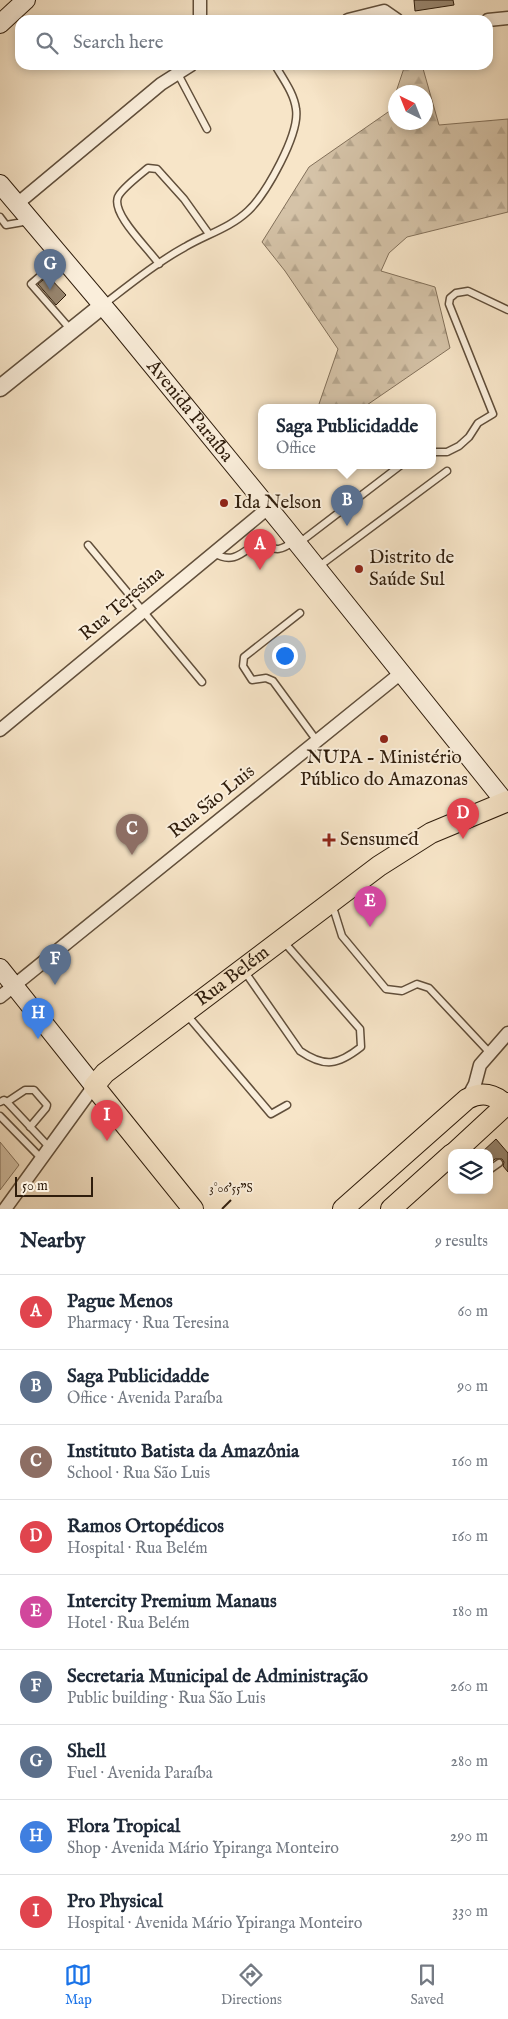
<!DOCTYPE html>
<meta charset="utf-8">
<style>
:root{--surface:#fff;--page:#f2f2f3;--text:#1f2937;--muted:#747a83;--line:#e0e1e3;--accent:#1a73e8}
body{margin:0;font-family:"IM FELL English",serif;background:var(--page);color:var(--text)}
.controls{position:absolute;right:15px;bottom:15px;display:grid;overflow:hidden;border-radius:10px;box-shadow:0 2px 8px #0003}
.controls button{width:45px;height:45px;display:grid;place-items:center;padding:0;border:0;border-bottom:1px solid var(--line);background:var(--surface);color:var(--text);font:25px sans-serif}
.compass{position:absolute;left:388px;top:85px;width:45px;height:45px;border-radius:50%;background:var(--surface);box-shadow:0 2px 8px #0003;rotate:317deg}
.scale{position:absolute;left:15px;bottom:12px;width:78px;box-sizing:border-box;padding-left:5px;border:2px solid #2f1d0c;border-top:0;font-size:14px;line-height:18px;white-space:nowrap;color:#2f1d0c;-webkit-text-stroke:4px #faeedb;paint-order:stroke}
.you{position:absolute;left:284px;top:655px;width:18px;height:18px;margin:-12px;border:4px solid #fff;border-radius:50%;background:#1a73e8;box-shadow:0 0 0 8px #1a73e833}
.badge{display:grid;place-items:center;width:32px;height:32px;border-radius:50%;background:var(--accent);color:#fff;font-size:16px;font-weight:700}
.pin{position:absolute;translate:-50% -41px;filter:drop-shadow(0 1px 2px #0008)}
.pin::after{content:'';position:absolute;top:26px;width:18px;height:15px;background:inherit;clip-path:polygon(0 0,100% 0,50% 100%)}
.popup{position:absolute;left:258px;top:404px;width:178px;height:65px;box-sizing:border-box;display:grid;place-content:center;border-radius:10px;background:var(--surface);filter:drop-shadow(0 1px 4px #0005);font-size:16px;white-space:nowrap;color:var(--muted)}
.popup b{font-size:19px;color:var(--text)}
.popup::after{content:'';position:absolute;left:50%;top:100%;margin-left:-10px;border:10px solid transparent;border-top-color:var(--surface)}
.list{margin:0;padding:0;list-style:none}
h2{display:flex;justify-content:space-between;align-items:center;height:65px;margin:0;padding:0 20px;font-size:21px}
h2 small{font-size:16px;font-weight:400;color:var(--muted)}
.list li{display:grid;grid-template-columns:32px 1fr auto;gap:15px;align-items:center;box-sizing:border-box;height:75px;padding:0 20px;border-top:1px solid var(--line)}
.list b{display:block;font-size:19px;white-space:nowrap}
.list p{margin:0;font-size:16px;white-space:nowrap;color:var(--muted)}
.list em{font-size:16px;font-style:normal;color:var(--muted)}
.icon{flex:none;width:28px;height:28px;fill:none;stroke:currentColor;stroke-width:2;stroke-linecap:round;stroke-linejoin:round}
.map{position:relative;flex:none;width:508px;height:1209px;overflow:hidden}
.search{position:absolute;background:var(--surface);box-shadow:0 2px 8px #0003;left:15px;right:15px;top:15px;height:55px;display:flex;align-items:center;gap:12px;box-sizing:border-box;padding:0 18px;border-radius:15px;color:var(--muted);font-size:19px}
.sheet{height:740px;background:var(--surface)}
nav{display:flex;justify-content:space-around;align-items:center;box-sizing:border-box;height:70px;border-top:1px solid var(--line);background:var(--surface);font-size:14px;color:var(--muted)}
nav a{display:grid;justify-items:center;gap:2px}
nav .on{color:var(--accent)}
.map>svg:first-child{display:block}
</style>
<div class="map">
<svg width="508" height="1209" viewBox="0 0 508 1209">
<defs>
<pattern id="forest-firs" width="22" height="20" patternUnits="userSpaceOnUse" patternTransform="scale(1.25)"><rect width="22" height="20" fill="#d5c3a8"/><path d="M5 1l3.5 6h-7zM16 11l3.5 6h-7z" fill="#b7a78f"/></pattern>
</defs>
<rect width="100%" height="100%" fill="#f7e5c8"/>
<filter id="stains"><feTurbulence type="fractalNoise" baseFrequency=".004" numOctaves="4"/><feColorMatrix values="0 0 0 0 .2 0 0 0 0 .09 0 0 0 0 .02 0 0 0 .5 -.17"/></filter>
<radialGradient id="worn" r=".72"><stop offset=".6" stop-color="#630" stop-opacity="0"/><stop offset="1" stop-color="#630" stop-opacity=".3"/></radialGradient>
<path fill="url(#forest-firs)" stroke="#82705a" d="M405 65H422L439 125 508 119V212L407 237 389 253 381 271 435 287 450 348 364 407H318L338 349 285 271 262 242 309 167 391 110 395 95 396 122H426V92H396Z"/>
<path fill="#d5c3a8" stroke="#82705a" d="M0 1142 19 1165 0 1190Z"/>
<g fill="#97856e" stroke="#2f1d0c">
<path d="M414 0H453L454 5 415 11Z"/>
<path d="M48 276 66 295 56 305 38 284Z"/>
<path d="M496 1139 508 1153V1172L503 1166 504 1162 502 1159H495L489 1164V1153H481Z"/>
</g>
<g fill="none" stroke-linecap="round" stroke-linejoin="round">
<g stroke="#614f3b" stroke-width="9">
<g id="service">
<path d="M178 74 207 129"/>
<path d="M0 217 6 225 29 221"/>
<path d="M61 258 31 284 71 330"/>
<path d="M159 264C149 249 111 214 118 197 121 189 141 174 148 168L157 169 184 199 209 234"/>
<path d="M103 305C129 285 156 263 185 247 205 235 230 228 248 211 266 194 300 134 296 109 294 93 283 79 275 65"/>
<path d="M432 452H447L459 446 469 437 478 423 493 414 449 304 450 298 456 293 468 291 508 310"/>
<path d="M299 543 401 465"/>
<path d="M88 545 202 682"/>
<path d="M214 553C232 564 241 554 255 544 273 544 273 557 294 541"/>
<path d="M318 567 447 471"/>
<path d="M300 613 244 657 243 666 252 680 266 678 273 681 317 741"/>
<path d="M332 904 342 936 386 989 402 991 417 984 429 988 489 1052"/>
<path d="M245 972 300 1051C325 1068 338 1065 361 1047L360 1029 284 942"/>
<path d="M187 1015 271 1114 287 1105"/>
<path d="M0 1102 4 1100 7 1102 50 1148"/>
<path d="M7 1102 25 1090H34L47 1105 46 1108 30 1127"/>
<path d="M0 1116 42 1159"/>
<path d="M489 1170 499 1163"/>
</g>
</g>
<g stroke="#614f3b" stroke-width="15">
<g id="minor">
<path d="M200 0V20"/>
<path d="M348 20 384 11 397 20"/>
<path d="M488 20 508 18"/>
<path d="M17 204 161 84 191 65"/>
<path d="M0 730 268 508"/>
<path d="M0 997 401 673"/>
<path d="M467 1099 475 1084 480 1065 508 1033"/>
<path d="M5 1209 94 1086"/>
</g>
</g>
<g stroke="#614f3b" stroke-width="19">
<path id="tertiary" d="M0 388 102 306"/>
</g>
<g stroke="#2f1d0c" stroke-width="20">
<g id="secondary">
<path d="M0 24 26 0"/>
<path id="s1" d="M0 184 115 320 285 528 505 802"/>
<path d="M0 968 94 1086"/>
</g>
</g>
<g stroke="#2f1d0c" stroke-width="22">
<g id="primary">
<path d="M454 1153 508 1103"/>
<path id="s2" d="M193 1209 94 1086 105 1073 379 866 431 833 508 801"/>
<path d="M343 1209 467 1099C482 1091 494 1094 506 1105"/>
<path d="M391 1209 452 1154"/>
</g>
</g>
<use href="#service" stroke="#faeedb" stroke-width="6"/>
<use href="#minor" stroke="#faeedb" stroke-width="12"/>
<use href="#tertiary" stroke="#faeedb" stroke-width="16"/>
<use href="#secondary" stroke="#faeedb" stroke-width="18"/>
<use href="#primary" stroke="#f7e5c8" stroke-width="20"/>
</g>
<path fill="none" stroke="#2f1d0c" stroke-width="2" d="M222 1209 231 1200"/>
<g fill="#8f2418" stroke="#faeedb" stroke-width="2">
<circle cx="224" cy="503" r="5"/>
<circle cx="359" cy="569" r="5"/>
<circle cx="384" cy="739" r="5"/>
<path d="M326.5 832.5h5v5h5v5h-5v5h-5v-5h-5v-5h5z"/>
</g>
<g text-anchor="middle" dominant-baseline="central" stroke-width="4" stroke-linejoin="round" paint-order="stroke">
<g font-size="19" fill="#2f1d0c" stroke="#faeedb">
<text stroke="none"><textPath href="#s1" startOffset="296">Avenida Paraíba</textPath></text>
<text transform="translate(122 604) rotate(-40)">Rua Teresina</text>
<text transform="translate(212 802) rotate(-39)">Rua São Luis</text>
<text stroke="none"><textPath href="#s2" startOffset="335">Rua Belém</textPath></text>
</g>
<g font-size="19" fill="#2f1d0c" stroke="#faeedb" text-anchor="start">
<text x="234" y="503">Ida Nelson</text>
<text x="369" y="558">Distrito de<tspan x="369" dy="22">Saúde Sul</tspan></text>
<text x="384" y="758" text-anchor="middle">NUPA - Ministério<tspan x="384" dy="22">Público do Amazonas</tspan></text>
<text x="340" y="840">Sensumed</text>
</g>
</g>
<g font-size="12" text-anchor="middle" fill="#2f1d0c" stroke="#faeedb" stroke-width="4" stroke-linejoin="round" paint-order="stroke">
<text x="231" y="1192">3°06'55"S</text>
</g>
<rect width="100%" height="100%" filter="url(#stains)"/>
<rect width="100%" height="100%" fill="url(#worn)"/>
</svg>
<div class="controls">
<button><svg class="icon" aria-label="layers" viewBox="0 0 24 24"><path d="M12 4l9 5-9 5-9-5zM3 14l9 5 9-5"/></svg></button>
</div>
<svg class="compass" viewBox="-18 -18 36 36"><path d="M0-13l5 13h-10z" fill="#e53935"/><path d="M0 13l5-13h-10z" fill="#747a83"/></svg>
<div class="scale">50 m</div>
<div class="you"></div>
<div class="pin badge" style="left:260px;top:570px;background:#e0444e">A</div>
<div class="pin badge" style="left:347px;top:526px;background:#5c6f8a">B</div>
<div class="popup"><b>Saga Publicidadde</b>Office</div>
<div class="pin badge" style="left:132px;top:855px;background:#8d6e63">C</div>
<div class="pin badge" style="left:463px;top:839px;background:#e0444e">D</div>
<div class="pin badge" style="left:370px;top:927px;background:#d1479c">E</div>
<div class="pin badge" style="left:55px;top:985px;background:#5c6f8a">F</div>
<div class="pin badge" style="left:50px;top:290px;background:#5c6f8a">G</div>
<div class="pin badge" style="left:38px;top:1039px;background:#3f7fe0">H</div>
<div class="pin badge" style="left:107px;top:1141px;background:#e0444e">I</div>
<div class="search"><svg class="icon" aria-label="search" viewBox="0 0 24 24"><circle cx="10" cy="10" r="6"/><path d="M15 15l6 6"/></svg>Search here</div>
</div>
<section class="sheet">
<h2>Nearby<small>9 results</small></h2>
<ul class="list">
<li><span class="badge" style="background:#e0444e">A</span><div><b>Pague Menos</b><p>Pharmacy · Rua Teresina</p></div><em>60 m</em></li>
<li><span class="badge" style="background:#5c6f8a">B</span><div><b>Saga Publicidadde</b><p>Office · Avenida Paraíba</p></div><em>90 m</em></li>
<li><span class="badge" style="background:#8d6e63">C</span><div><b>Instituto Batista da Amazônia</b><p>School · Rua São Luis</p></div><em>160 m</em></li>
<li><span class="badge" style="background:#e0444e">D</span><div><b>Ramos Ortopédicos</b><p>Hospital · Rua Belém</p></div><em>160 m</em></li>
<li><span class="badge" style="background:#d1479c">E</span><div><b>Intercity Premium Manaus</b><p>Hotel · Rua Belém</p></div><em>180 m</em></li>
<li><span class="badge" style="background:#5c6f8a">F</span><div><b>Secretaria Municipal de Administração</b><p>Public building · Rua São Luis</p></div><em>260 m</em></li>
<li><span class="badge" style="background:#5c6f8a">G</span><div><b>Shell</b><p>Fuel · Avenida Paraíba</p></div><em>280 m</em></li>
<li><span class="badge" style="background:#3f7fe0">H</span><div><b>Flora Tropical</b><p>Shop · Avenida Mário Ypiranga Monteiro</p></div><em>290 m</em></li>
<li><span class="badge" style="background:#e0444e">I</span><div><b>Pro Physical</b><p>Hospital · Avenida Mário Ypiranga Monteiro</p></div><em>330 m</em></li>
</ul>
</section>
<nav>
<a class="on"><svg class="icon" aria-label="map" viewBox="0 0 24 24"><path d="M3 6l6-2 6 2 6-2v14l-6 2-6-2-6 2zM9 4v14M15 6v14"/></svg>Map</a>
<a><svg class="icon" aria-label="directions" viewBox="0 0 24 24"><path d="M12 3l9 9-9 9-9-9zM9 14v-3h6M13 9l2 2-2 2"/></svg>Directions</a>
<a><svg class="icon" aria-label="saved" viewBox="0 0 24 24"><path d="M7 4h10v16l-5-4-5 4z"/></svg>Saved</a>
</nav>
